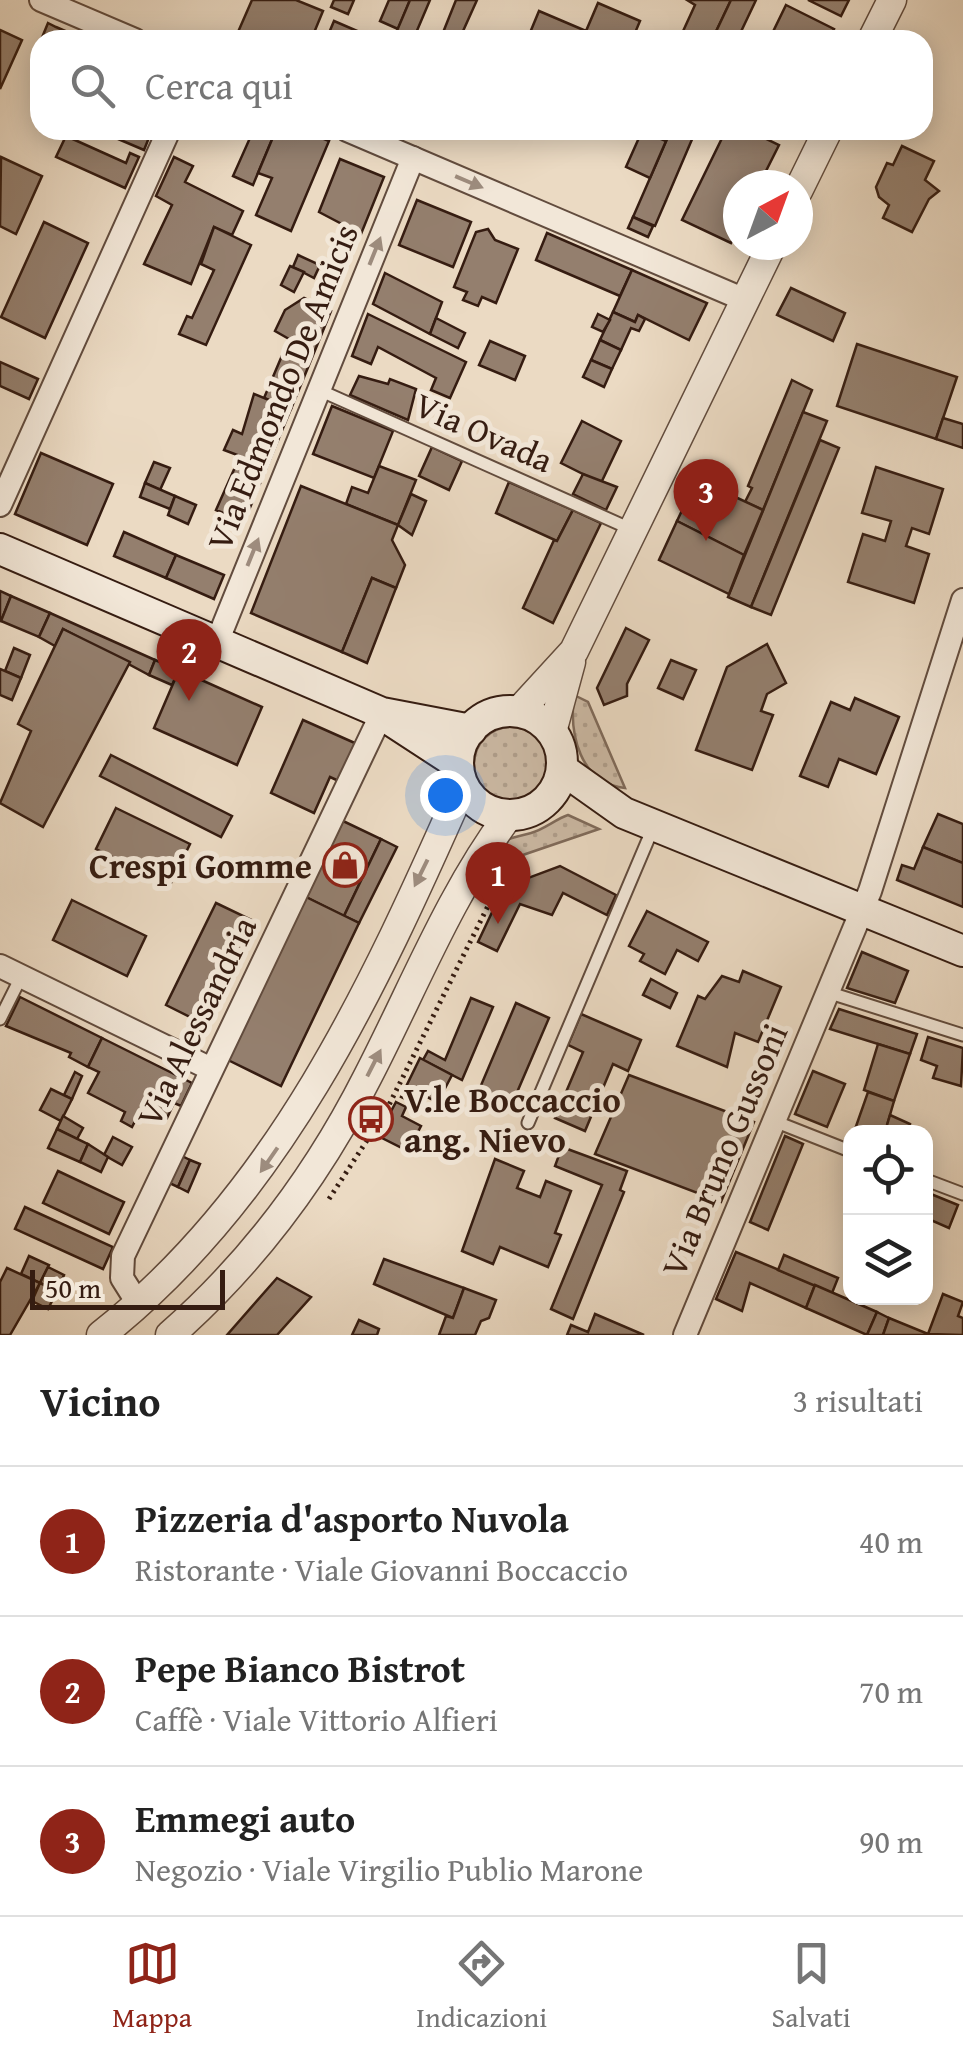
<!DOCTYPE html>
<html lang="it">
<meta charset="utf-8">
<style>
:root{--surface:#fff;--page:#f2f2f2;--text:#222;--muted:#767676;--line:#e0e0e0;--accent:#8f2418}
body{margin:0;font-family:"Gentium Book Plus",serif;background:var(--page);color:var(--text)}
.controls{position:absolute;right:30px;bottom:30px;display:grid;overflow:hidden;border-radius:20px;box-shadow:0 5px 25px #0003}
.controls button{width:90px;height:90px;display:grid;place-items:center;padding:0;border:0;border-bottom:2px solid var(--line);background:var(--surface);color:var(--text);font:50px sans-serif}
.compass{position:absolute;left:723px;top:170px;width:90px;height:90px;border-radius:50%;background:var(--surface);box-shadow:0 5px 25px #0003;rotate:41deg}
.scale{position:absolute;left:30px;bottom:25px;width:195px;box-sizing:border-box;padding-left:10px;border:5px solid #351c11;border-top:0;font-size:28px;line-height:35px;white-space:nowrap;color:#351c11;-webkit-text-stroke:8px #f2e7d8;paint-order:stroke}
.you{position:absolute;left:445px;top:795px;width:35px;height:35px;margin:-25px;border:8px solid #fff;border-radius:50%;background:#1a73e8;box-shadow:0 0 0 15px #1a73e833}
.badge{display:grid;place-items:center;width:65px;height:65px;border-radius:50%;background:var(--accent);color:#fff;font-size:32px;font-weight:700}
.pin{position:absolute;translate:-50% -82px;filter:drop-shadow(0 2px 5px #0008)}
.pin::after{content:'';position:absolute;top:52px;width:35px;height:30px;background:inherit;clip-path:polygon(0 0,100% 0,50% 100%)}
.list{margin:0;padding:0;list-style:none}
h2{display:flex;justify-content:space-between;align-items:center;height:130px;margin:0;padding:0 40px;font-size:42px}
h2 small{font-size:32px;font-weight:400;color:var(--muted)}
.list li{display:grid;grid-template-columns:65px 1fr auto;gap:30px;align-items:center;box-sizing:border-box;height:150px;padding:0 40px;border-top:2px solid var(--line)}
.list b{display:block;font-size:38px;white-space:nowrap}
.list p{margin:0;font-size:32px;white-space:nowrap;color:var(--muted)}
.list em{font-size:32px;font-style:normal;color:var(--muted)}
.icon{flex:none;width:55px;height:55px;fill:none;stroke:currentColor;stroke-width:2;stroke-linecap:round;stroke-linejoin:round}
.map{position:relative;flex:none;width:963px;height:1335px;overflow:hidden}
.search{position:absolute;background:var(--surface);box-shadow:0 5px 25px #0003;left:30px;right:30px;top:30px;height:110px;display:flex;align-items:center;gap:25px;box-sizing:border-box;padding:0 35px;border-radius:30px;color:var(--muted);font-size:38px}
.sheet{height:580px;background:var(--surface)}
nav{display:flex;justify-content:space-around;align-items:center;box-sizing:border-box;height:140px;border-top:2px solid var(--line);background:var(--surface);font-size:28px;color:var(--muted)}
nav a{display:grid;justify-items:center;gap:5px}
nav .on{color:var(--accent)}
.map>svg:first-child{display:block}
</style>
<div class="map">
<svg width="963" height="1335" viewBox="0 0 963 1335">
<defs>
<pattern id="green-dots" width="8" height="8" patternUnits="userSpaceOnUse" patternTransform="scale(2.5)"><rect width="8" height="8" fill="#ccbaa5"/><path d="M2 2h.1M6 6h.1" fill="none" stroke="#b09f8d" stroke-width="1.8" stroke-linecap="round"/></pattern>
</defs>
<rect width="100%" height="100%" fill="#ebdac3"/>
<filter id="stains"><feTurbulence type="fractalNoise" baseFrequency=".002" numOctaves="4"/><feColorMatrix values="0 0 0 0 .2 0 0 0 0 .09 0 0 0 0 .02 0 0 0 .5 -.17"/></filter>
<radialGradient id="worn" r=".72"><stop offset=".6" stop-color="#630" stop-opacity="0"/><stop offset="1" stop-color="#630" stop-opacity=".3"/></radialGradient>
<g fill="url(#green-dots)" stroke="#806b5b" stroke-width="2.5">
<path d="M574 695 588 702 625 788C580 783 569 735 574 695Z"/>
<circle cx="511" cy="764" r="37"/>
<path d="M568 815 599 829 517 857 489 875 484 872C500 840 498 841 531 833 543 830 556 819 568 815Z"/>
</g>
<g fill="#947f6e" stroke="#351c11" stroke-width="2.5">
<path d="M252 0H296L323 11 311 40H257L238 32Z"/>
<path d="M334 0H354L348 14 331 7Z"/>
<path d="M389 0H410L398 29 380 21Z"/>
<path d="M410 0H430L413 40H393Z"/>
<path d="M456 0H477L459 40H440Z"/>
<path d="M687 0H731L712 40H679L695 5Z"/>
<path d="M731 0H756L737 40H712Z"/>
<path d="M808 0H849L841 16Z"/>
<path d="M598 3 640 21 632 40H527L539 11 586 31Z"/>
<path d="M786 5 834 29 828 40H769Z"/>
<path d="M334 21 378 40H326Z"/>
<path d="M48 23 56 27 86 40H41Z"/>
<path d="M0 30 22 40 0 89Z"/>
<path d="M97 130H152L144 150Z"/>
<path d="M232 130H276L253 185 233 176 250 138Z"/>
<path d="M276 130H302L329 141 291 231 256 215 272 178 258 173Z"/>
<path d="M671 130H696L655 226 633 217Z"/>
<path d="M726 130H748L779 145 759 185H738V229L731 243 682 220Z"/>
<path d="M642 131 666 141 650 178 626 167Z"/>
<path d="M66 136 126 163 130 153 139 157 125 188 56 157Z"/>
<path d="M902 146 934 161 925 180 939 191 929 199 912 232 883 218 889 205 879 197 876 187 887 163 893 165Z"/>
<path d="M1 157 42 176 16 234 0 226Z"/>
<path d="M174 157 193 166 185 182 243 211 232 235 214 227 191 284 144 264 172 205 156 196Z"/>
<path d="M340 159 384 177 361 234 319 212Z"/>
<path d="M417 200 471 222 453 267 399 245Z"/>
<path d="M633 217 653 226 648 237 628 228Z"/>
<path d="M44 222 88 243 45 338 1 317Z"/>
<path d="M214 227 251 245 206 345 179 334 187 316 192 318 214 270 201 264Z"/>
<path d="M488 229 495 240 518 249 496 303 482 297 478 306 463 300 467 292 454 287 476 232Z"/>
<path d="M547 233 632 270 620 296 536 260Z"/>
<path d="M298 255 320 265 314 278 293 267Z"/>
<path d="M290 266 304 272 294 292 281 285Z"/>
<path d="M632 270 707 303 689 340 638 315 635 322 613 312Z"/>
<path d="M385 273 442 302 430 334 373 304Z"/>
<path d="M791 288 845 313 833 341 777 315Z"/>
<path d="M304 298 331 311 291 409 264 398 289 339 275 331 285 310Z"/>
<path d="M613 312 635 322 638 315 645 319 639 331 631 328 621 350 600 340Z"/>
<path d="M368 314 466 362 450 398 431 390 436 378 378 347 371 364 352 356Z"/>
<path d="M598 314 610 320 603 332 592 327Z"/>
<path d="M436 318 465 333 458 348 430 334Z"/>
<path d="M600 340 621 350 612 369 591 360Z"/>
<path d="M490 341 525 356 515 380 479 365Z"/>
<path d="M857 344 957 377 936 439 837 406Z"/>
<path d="M591 360 612 369 604 387 583 377Z"/>
<path d="M0 362 38 379 29 399 0 386Z"/>
<path d="M359 376 388 384 390 379 416 389 408 420 350 395Z"/>
<path d="M792 380 812 390 763 510 745 502 752 488 748 486Z"/>
<path d="M254 394 291 409 244 522 216 510 240 456 224 450 233 430 242 434Z"/>
<path d="M332 406 393 431 374 478 313 454Z"/>
<path d="M803 412 827 421 751 607 728 597Z"/>
<path d="M943 418 963 424V448L936 439Z"/>
<path d="M582 421 621 441 601 483 561 463Z"/>
<path d="M820 440 839 448 771 615 751 607Z"/>
<path d="M432 447 462 461 449 490 419 476Z"/>
<path d="M41 453 113 484 87 545 15 514Z"/>
<path d="M154 462 170 468 160 490 145 483Z"/>
<path d="M379 466 416 480 398 525 346 504 352 487 368 493Z"/>
<path d="M876 467 943 489 929 534 912 528 906 546 929 554 914 603 848 582 863 534 885 541 891 521 862 513Z"/>
<path d="M583 474 617 487 606 510 573 494Z"/>
<path d="M697 479 763 510 744 555 677 521Z"/>
<path d="M509 482 573 510 557 541 496 513Z"/>
<path d="M145 483 175 496 170 509 140 497Z"/>
<path d="M301 486 398 525 392 540 405 565 396 588 372 578 342 652 251 613Z"/>
<path d="M411 494 426 501 412 535 398 525Z"/>
<path d="M175 496 196 505 188 524 168 515Z"/>
<path d="M573 510 601 523 553 623 523 608 554 540 557 541Z"/>
<path d="M677 521 744 555 729 594 659 560Z"/>
<path d="M124 532 176 555 166 578 114 556Z"/>
<path d="M176 555 224 575 214 599 166 578Z"/>
<path d="M372 578 396 588 367 663 342 652Z"/>
<path d="M0 591 11 596 1 621H0Z"/>
<path d="M11 596 50 613 39 637 1 621Z"/>
<path d="M50 613 155 660 149 675 63 629 55 646 39 637Z"/>
<path d="M626 628 649 640 627 684V696L604 705 597 688Z"/>
<path d="M63 629 130 662 43 827 0 803 31 731 18 724Z"/>
<path d="M767 644 786 683 767 694 761 711 773 715 752 770 696 750 727 667Z"/>
<path d="M14 648 30 655 21 678 5 671Z"/>
<path d="M155 660 179 670 172 685 149 675Z"/>
<path d="M671 660 696 670 683 699 658 688Z"/>
<path d="M0 669 21 678 12 700 0 695Z"/>
<path d="M179 670 262 707 237 765 154 728Z"/>
<path d="M855 698 899 717 876 774 839 759 828 787 800 776 831 702 850 710Z"/>
<path d="M303 720 357 744 341 782 330 777 314 813 271 793Z"/>
<path d="M111 755 232 816 221 837 100 776Z"/>
<path d="M116 808 190 844 170 885 96 849Z"/>
<path d="M938 814 963 824V863L923 847Z"/>
<path d="M343 821 381 839 344 916 306 897Z"/>
<path d="M381 839 397 847 359 923 344 916Z"/>
<path d="M923 847 963 863V907L897 880 902 865 914 869Z"/>
<path d="M560 866 616 895 607 915 563 893 552 915 520 904 497 951 478 942 504 887Z"/>
<path d="M306 897 359 923 281 1086 228 1060Z"/>
<path d="M72 900 146 936 127 976 53 940Z"/>
<path d="M216 903 258 923 208 1026 166 1005Z"/>
<path d="M647 911 708 942 698 961 677 950 665 974 640 961 644 954 629 946Z"/>
<path d="M862 952 908 971 895 1003 847 988Z"/>
<path d="M743 971 781 987 758 1042 735 1033 727 1067 677 1046 698 996 705 999 722 976 739 982Z"/>
<path d="M651 979 677 993 670 1008 643 995Z"/>
<path d="M20 997 102 1038 88 1067 69 1057 71 1053 6 1026Z"/>
<path d="M471 998 493 1007 462 1080 423 1060 428 1051 445 1060Z"/>
<path d="M516 1003 549 1018 512 1104 479 1090Z"/>
<path d="M839 1009 917 1034 910 1054 830 1029Z"/>
<path d="M581 1014 641 1040 628 1071 613 1064 585 1131 555 1118 583 1052 568 1045Z"/>
<path d="M928 1037 963 1048 961 1086 933 1078 937 1066 921 1060Z"/>
<path d="M102 1038 192 1083 181 1106 174 1103 167 1118 143 1106 132 1127 121 1121 125 1112 88 1093 99 1072 88 1067Z"/>
<path d="M878 1044 910 1054 894 1101 864 1090Z"/>
<path d="M420 1058 452 1075 442 1094 437 1092 433 1100 425 1096 420 1106 401 1097Z"/>
<path d="M813 1071 845 1084 827 1127 795 1114Z"/>
<path d="M75 1072 82 1076 72 1099 64 1095Z"/>
<path d="M629 1075 754 1122 721 1202 595 1154Z"/>
<path d="M51 1089 72 1099 61 1121 40 1110Z"/>
<path d="M868 1092 894 1101 885 1132H854Z"/>
<path d="M396 1102 406 1107 402 1116 421 1126 408 1151 378 1136Z"/>
<path d="M890 1115 910 1124 908 1132H885Z"/>
<path d="M63 1116 83 1128 77 1139 57 1129Z"/>
<path d="M57 1129 88 1144 80 1162 48 1148Z"/>
<path d="M785 1136 803 1144 768 1230 750 1222Z"/>
<path d="M113 1137 132 1147 122 1165 104 1155Z"/>
<path d="M88 1144 108 1157 101 1172 80 1162Z"/>
<path d="M562 1147 627 1171 620 1190 624 1192 573 1319 551 1309 602 1185 555 1166Z"/>
<path d="M180 1155 190 1160 178 1187 167 1182Z"/>
<path d="M495 1159 524 1171 517 1188 540 1197 546 1181 571 1191 555 1233 561 1235 548 1267 500 1247 493 1264 462 1251Z"/>
<path d="M190 1160 200 1164 188 1192 178 1187Z"/>
<path d="M58 1171 124 1202 109 1234 43 1203Z"/>
<path d="M926 1192 958 1205 949 1228 926 1218Z"/>
<path d="M25 1207 113 1247 103 1269 15 1229Z"/>
<path d="M736 1252 815 1285 806 1308 750 1283 742 1311 716 1299Z"/>
<path d="M784 1255 838 1278 832 1293 778 1270Z"/>
<path d="M29 1256 49 1265 40 1283 21 1274Z"/>
<path d="M384 1259 464 1288 453 1318 374 1284Z"/>
<path d="M48 1267 64 1275 57 1291 40 1283Z"/>
<path d="M7 1268 40 1283 10 1335H0V1282Z"/>
<path d="M277 1278 311 1297 277 1335H227Z"/>
<path d="M40 1283 57 1291 48 1309 32 1301Z"/>
<path d="M815 1285 877 1312 867 1335 806 1308Z"/>
<path d="M464 1288 496 1300 489 1318 481 1321 475 1335H439L446 1316 453 1318Z"/>
<path d="M943 1294 963 1302 958 1316 963 1318V1335L928 1334Z"/>
<path d="M877 1312 889 1318 883 1335H867Z"/>
<path d="M595 1314 644 1335H567L571 1325 588 1332Z"/>
<path d="M889 1318 928 1334 930 1335H883Z"/>
<path d="M359 1320 379 1329 377 1335H352Z"/>
</g>
<g fill="none" stroke-linecap="round" stroke-linejoin="round">
<g stroke="#624c3e" stroke-width="15">
<g id="service">
<path d="M319 390 633 530"/>
<path d="M827 992 963 1035"/>
<path d="M0 1019 22 975"/>
<path d="M774 1121 850 1151"/>
<path d="M528 1123 653 828"/>
<path d="M926 1180 963 1194"/>
</g>
</g>
<g stroke="#624c3e" stroke-width="26">
<g id="minor">
<path d="M41 0 135 40"/>
<path d="M347 130 745 300"/>
<path d="M0 505 169 130"/>
<path d="M217 642 413 158"/>
<path d="M0 966 211 1069"/>
<path d="M139 1305 122 1278 123 1256 382 713"/>
<path d="M685 1335 870 891 963 600"/>
</g>
</g>
<g stroke="#624c3e" stroke-width="31">
<g id="tertiary">
<path d="M872 40 892 0"/>
<path d="M798 191 828 130"/>
<path d="M518 712 574 651 772 245"/>
<path d="M552 732 571 662"/>
<path d="M101 1335C279 1195 373 988 463 785"/>
<path d="M170 1335C253 1262 318 1175 368 1076 413 989 450 894 509 815"/>
</g>
</g>
<g stroke="#351c11" stroke-width="34">
<g id="secondary">
<path d="M0 549 382 713 471 730"/>
<circle cx="510" cy="763" r="52"/>
<path d="M392 721 458 764"/>
<path d="M562 769 624 813 963 951"/>
</g>
</g>
<path stroke="#351c11" stroke-width="5" stroke-dasharray="2.5 5" stroke-linecap="butt" d="M329 1199 386 1111 498 886"/>
<use href="#service" stroke="#f2e7d8" stroke-width="11"/>
<use href="#minor" stroke="#f2e7d8" stroke-width="22"/>
<use href="#tertiary" stroke="#f2e7d8" stroke-width="28"/>
<use href="#secondary" stroke="#f2e7d8" stroke-width="30"/>
</g>
<defs><path id="oneway-solid" d="M-6-.8H1V-3.2L6.5 0L1 3.2V.8H-6Z" transform="scale(2.5)"/></defs>
<g fill="#9d8c7e">
<use href="#oneway-solid" transform="translate(469 182) rotate(23)"/>
<use href="#oneway-solid" transform="translate(375 251) rotate(-68)"/>
<use href="#oneway-solid" transform="translate(253 552) rotate(-68)"/>
<use href="#oneway-solid" transform="translate(421 873) rotate(116)"/>
<use href="#oneway-solid" transform="translate(374 1063) rotate(-63)"/>
<use href="#oneway-solid" transform="translate(269 1160) rotate(125)"/>
</g>
<defs>
<g id="shop-ring" transform="scale(2.25)"><circle r="9.5" fill="#f2e7d8" stroke="#8f2418" stroke-width="1.5"/><path d="M-5-2.5h2.3a2.7 3.5 0 0 1 5.4 0H5L5.5 6h-11ZM-1.5-2.5h3a1.5 2.3 0 0 0-3 0Z" fill="#8f2418"/></g>
<g id="bus-ring" transform="scale(2.25)"><circle r="9.5" fill="#f2e7d8" stroke="#8f2418" stroke-width="1.5"/><path d="M-5-6H5V4H4V6H2V4H-2V6H-4V4H-5ZM-3.5-4V0h7V-4ZM-3.5 1.2v1.5H-2V1.2ZM2 1.2v1.5H3.5V1.2Z" fill="#8f2418"/></g>
</defs>
<g fill-rule="evenodd">
<use href="#shop-ring" x="345" y="865"/>
<use href="#bus-ring" x="371" y="1119"/>
</g>
<g text-anchor="middle" dominant-baseline="central" stroke-width="10" stroke-linejoin="round" paint-order="stroke">
<g font-size="35" fill="#351c11" stroke="#f2e7d8">
<text transform="translate(282 387) rotate(-68)">Via Edmondo De Amicis</text>
<text transform="translate(484 432) rotate(24)">Via Ovada</text>
<text transform="translate(196 1021) rotate(-64)">Via Alessandria</text>
<text transform="translate(724 1150) rotate(-67)">Via Bruno Gussoni</text>
</g>
<g font-size="35" font-weight="bold" fill="#351c11" stroke="#f2e7d8" text-anchor="end">
<text x="312" y="865">Crespi Gomme</text>
<text x="404" y="1099" text-anchor="start">V.le Boccaccio<tspan x="404" dy="40">ang. Nievo</tspan></text>
</g>
</g>
<rect width="100%" height="100%" filter="url(#stains)"/>
<rect width="100%" height="100%" fill="url(#worn)"/>
</svg>
<div class="controls">
<button><svg class="icon" aria-label="locate" viewBox="0 0 24 24"><circle cx="12" cy="12" r="6"/><path d="M12 2v4M12 18v4M2 12h4M18 12h4"/></svg></button>
<button><svg class="icon" aria-label="layers" viewBox="0 0 24 24"><path d="M12 4l9 5-9 5-9-5zM3 14l9 5 9-5"/></svg></button>
</div>
<svg class="compass" viewBox="-18 -18 36 36"><path d="M0-13l5 13h-10z" fill="#e53935"/><path d="M0 13l5-13h-10z" fill="#767676"/></svg>
<div class="scale">50 m</div>
<div class="you"></div>
<div class="pin badge" style="left:498px;top:924px">1</div>
<div class="pin badge" style="left:189px;top:701px">2</div>
<div class="pin badge" style="left:706px;top:541px">3</div>
<div class="search"><svg class="icon" aria-label="search" viewBox="0 0 24 24"><circle cx="10" cy="10" r="6"/><path d="M15 15l6 6"/></svg>Cerca qui</div>
</div>
<section class="sheet">
<h2>Vicino<small>3 risultati</small></h2>
<ul class="list">
<li><span class="badge">1</span><div><b>Pizzeria d'asporto Nuvola</b><p>Ristorante · Viale Giovanni Boccaccio</p></div><em>40 m</em></li>
<li><span class="badge">2</span><div><b>Pepe Bianco Bistrot</b><p>Caffè · Viale Vittorio Alfieri</p></div><em>70 m</em></li>
<li><span class="badge">3</span><div><b>Emmegi auto</b><p>Negozio · Viale Virgilio Publio Marone</p></div><em>90 m</em></li>
</ul>
</section>
<nav>
<a class="on"><svg class="icon" aria-label="map" viewBox="0 0 24 24"><path d="M3 6l6-2 6 2 6-2v14l-6 2-6-2-6 2zM9 4v14M15 6v14"/></svg>Mappa</a>
<a><svg class="icon" aria-label="directions" viewBox="0 0 24 24"><path d="M12 3l9 9-9 9-9-9zM9 14v-3h6M13 9l2 2-2 2"/></svg>Indicazioni</a>
<a><svg class="icon" aria-label="saved" viewBox="0 0 24 24"><path d="M7 4h10v16l-5-4-5 4z"/></svg>Salvati</a>
</nav>
